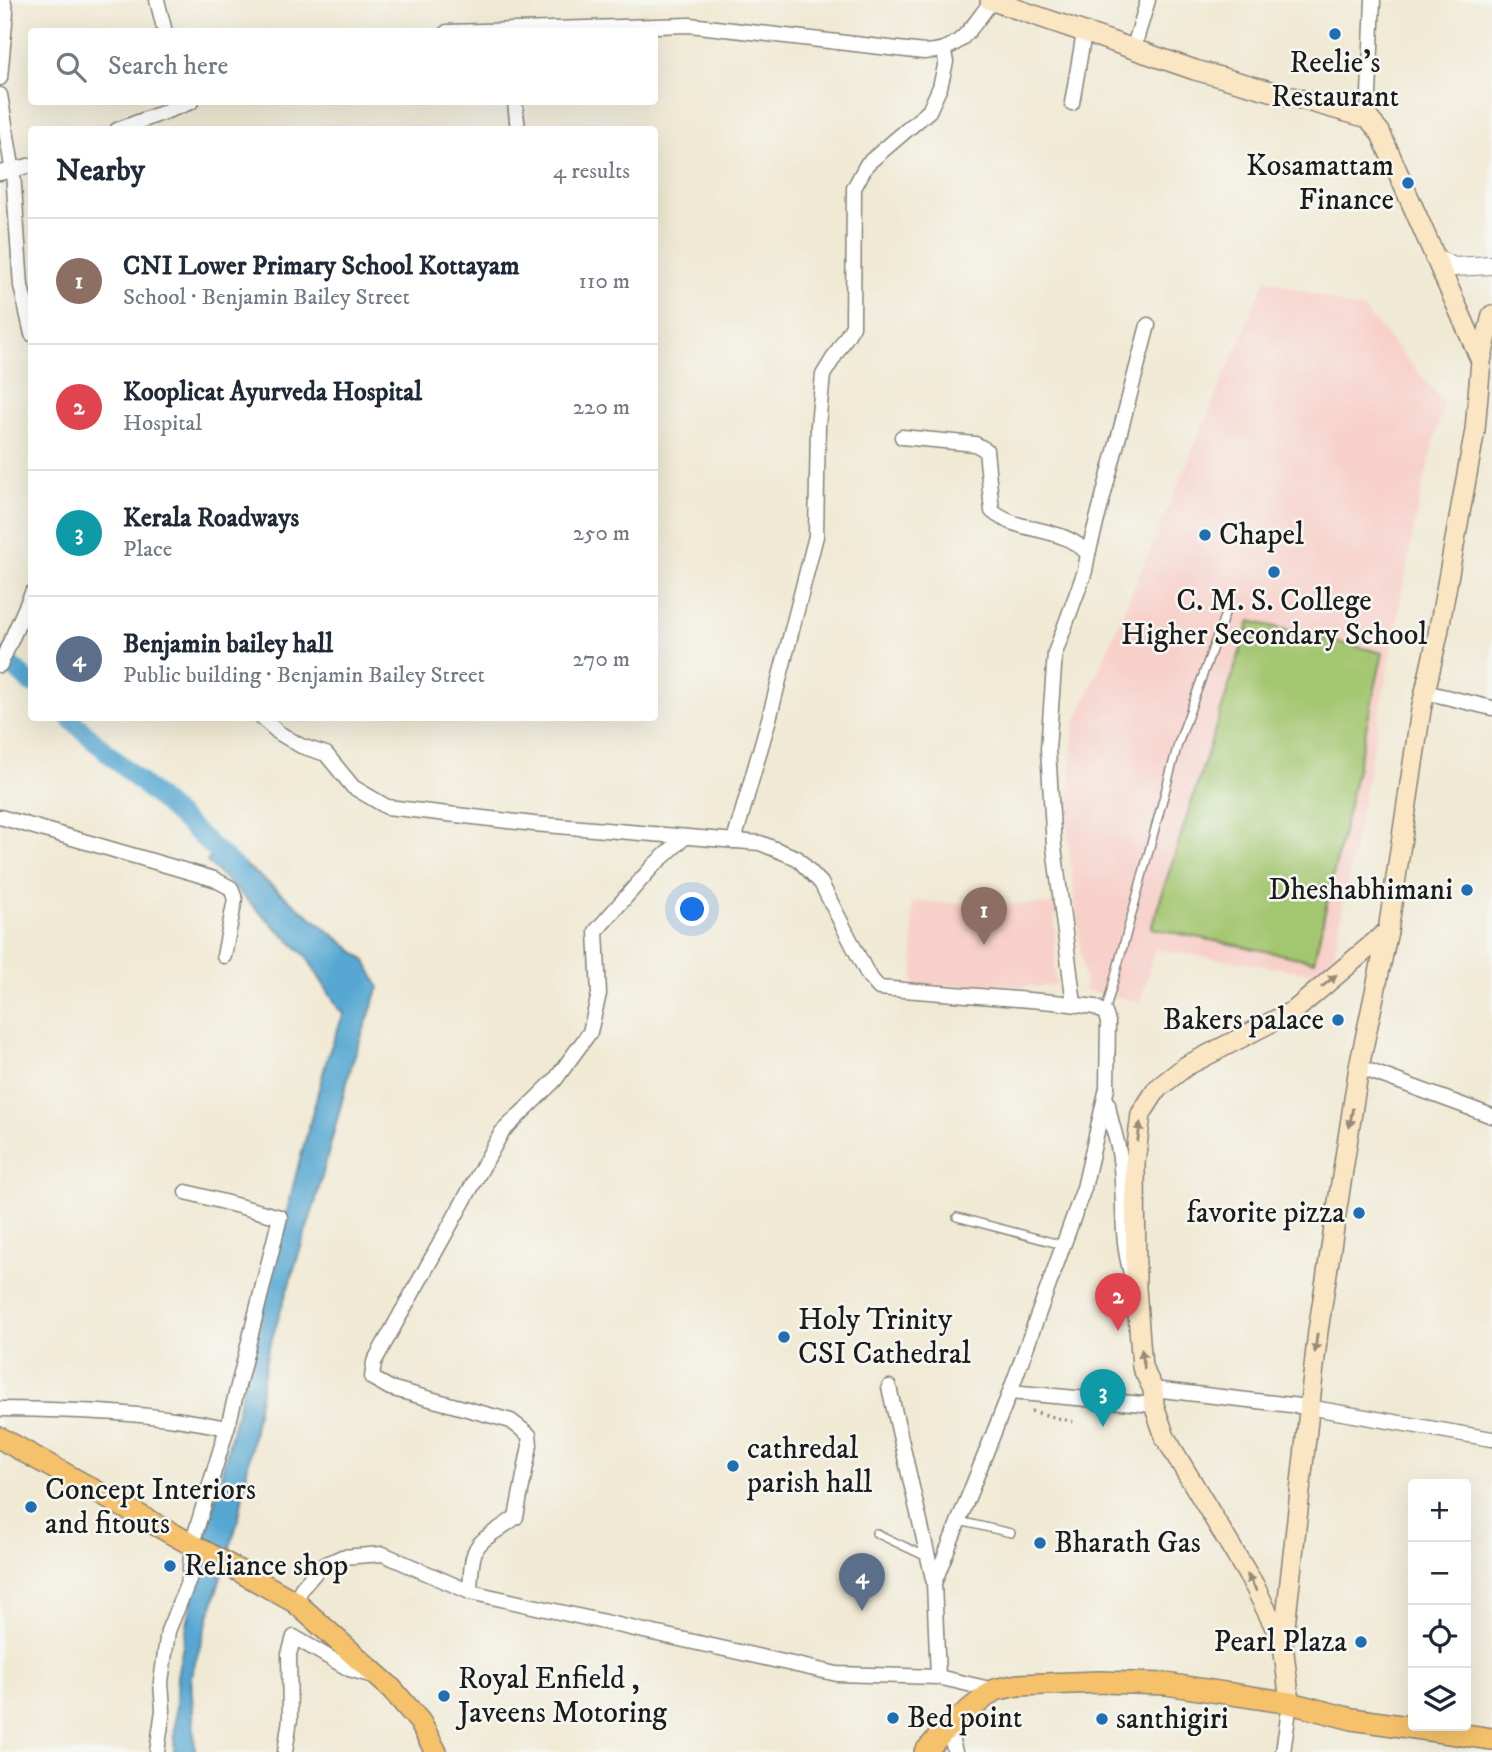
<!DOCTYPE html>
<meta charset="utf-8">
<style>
:root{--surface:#fff;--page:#f2f2f3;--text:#1f2937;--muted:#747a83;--line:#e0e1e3;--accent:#1f6fb2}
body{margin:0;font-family:"IM FELL DW Pica",serif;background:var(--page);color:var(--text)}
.controls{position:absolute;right:21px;bottom:21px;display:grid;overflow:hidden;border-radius:7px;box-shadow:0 7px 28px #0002}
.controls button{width:63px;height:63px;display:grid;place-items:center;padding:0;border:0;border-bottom:2px solid var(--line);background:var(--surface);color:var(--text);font:35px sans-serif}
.you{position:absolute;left:693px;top:910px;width:24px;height:24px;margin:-18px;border:5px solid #fff;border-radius:50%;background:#1a73e8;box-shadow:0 0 0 10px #1a73e833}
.badge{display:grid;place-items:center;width:46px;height:46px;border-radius:50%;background:var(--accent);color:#fff;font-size:23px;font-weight:700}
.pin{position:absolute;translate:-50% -58px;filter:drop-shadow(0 2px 4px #0008)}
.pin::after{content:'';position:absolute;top:37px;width:24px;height:21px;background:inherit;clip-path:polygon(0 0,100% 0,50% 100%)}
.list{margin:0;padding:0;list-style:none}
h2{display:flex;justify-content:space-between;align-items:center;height:91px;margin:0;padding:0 28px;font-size:30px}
h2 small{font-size:23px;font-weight:400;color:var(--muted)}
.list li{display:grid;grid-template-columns:46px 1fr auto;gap:21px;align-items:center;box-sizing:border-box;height:126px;padding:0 28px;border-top:2px solid var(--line)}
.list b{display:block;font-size:26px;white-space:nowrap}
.list p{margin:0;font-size:23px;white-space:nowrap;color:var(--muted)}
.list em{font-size:23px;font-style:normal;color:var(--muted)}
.icon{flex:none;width:38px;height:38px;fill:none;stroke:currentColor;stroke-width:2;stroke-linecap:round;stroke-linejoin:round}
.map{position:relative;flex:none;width:1492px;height:1752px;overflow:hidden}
.search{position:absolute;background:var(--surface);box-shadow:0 7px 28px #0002;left:28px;top:28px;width:630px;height:77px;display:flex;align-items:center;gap:18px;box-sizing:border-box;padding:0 24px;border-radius:7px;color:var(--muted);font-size:26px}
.panel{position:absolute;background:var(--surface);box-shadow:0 7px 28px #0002;left:28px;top:126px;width:630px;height:595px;border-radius:7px}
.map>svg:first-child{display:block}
</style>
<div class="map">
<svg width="1492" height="1752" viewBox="0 0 1492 1752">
<rect width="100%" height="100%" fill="#f6f6f2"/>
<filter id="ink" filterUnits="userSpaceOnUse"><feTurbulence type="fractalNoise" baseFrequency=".0143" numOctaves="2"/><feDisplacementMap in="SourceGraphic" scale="14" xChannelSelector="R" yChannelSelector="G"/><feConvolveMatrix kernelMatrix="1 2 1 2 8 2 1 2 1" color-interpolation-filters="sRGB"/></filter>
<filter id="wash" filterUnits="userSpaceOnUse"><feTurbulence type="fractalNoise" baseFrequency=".00686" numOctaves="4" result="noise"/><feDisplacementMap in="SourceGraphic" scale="28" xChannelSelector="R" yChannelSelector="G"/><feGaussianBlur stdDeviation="1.57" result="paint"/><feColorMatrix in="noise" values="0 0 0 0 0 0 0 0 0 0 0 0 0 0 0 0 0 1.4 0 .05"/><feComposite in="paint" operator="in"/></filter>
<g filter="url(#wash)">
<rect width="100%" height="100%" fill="#f0e9d3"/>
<g fill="#f7d0c9">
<path d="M1266 279 1365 311 1444 402 1420 497 1330 976 1154 949 1141 1002 1085 990 1068 838 1073 730Z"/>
<path d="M912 902 1055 905V986L914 985Z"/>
</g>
<path fill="#a3c670" stroke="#607146" stroke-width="2" d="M1250 621 1383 653 1314 961 1151 928Z"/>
<path fill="#57a8d2" stroke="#3a6277" stroke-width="2" d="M220 845 365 960 379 987 352 1063 315 1203 267 1354 239 1517 191 1676 195 1752H174L177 1676 199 1564 297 1171 328 1055 344 1013 340 1011 306 956 207 862Z"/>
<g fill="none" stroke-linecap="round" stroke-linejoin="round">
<g stroke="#57a8d2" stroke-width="19">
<path d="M0 656 32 684"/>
<path d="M69 718 235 867"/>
</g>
</g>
</g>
<g filter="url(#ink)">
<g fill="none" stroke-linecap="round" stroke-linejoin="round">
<g stroke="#868278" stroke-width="10">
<g id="service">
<path d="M1105 1013 1178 744 1226 611"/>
<path d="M957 1217 1063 1245"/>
<path d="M959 1521 1011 1533"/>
<path d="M876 1533 927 1557"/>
</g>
</g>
<g stroke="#868278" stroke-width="17">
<g id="minor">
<path d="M157 0 165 32"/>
<path d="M447 32 690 25 924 52C962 51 970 28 992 1"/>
<path d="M1133 50 1148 0"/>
<path d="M0 78 6 12 3 0"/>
<path d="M0 95 13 172 21 286 32 334"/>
<path d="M515 102 518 130"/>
<path d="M1072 103 1084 33"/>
<path d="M1368 118 1373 0"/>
<path d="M117 130 191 102"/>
<path d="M0 173 32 165"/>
<path d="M902 437 975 444 986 450 992 511C1018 534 1063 525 1088 554L1085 571 1055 653 1048 749 1054 847 1074 1004"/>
<path d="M1088 554 1148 325"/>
<path d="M0 665 32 593"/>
<path d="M1425 692 1492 708"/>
<path d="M262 718 279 733 301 746 326 754 353 787 387 807 534 824 760 843 797 858 821 883 868 975 879 988 1054 1002 1095 1007 1105 1013 1108 1022 1107 1088 1084 1188 1010 1392 934 1583 938 1677"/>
<path d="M0 817 214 879 231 888 235 899 224 956"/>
<path d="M734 841 769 719 816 536 818 425 823 375 853 326 854 188 867 164 929 111 940 87 946 62 944 52"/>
<path d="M1359 1067 1492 1116"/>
<path d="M1108 1104C1110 1121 1116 1135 1119 1152 1126 1193 1119 1233 1131 1273"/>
<path d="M889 1387 934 1583"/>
<path d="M1153 1389 1308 1407 1492 1439"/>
<path d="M1010 1392 1154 1405"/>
<path d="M0 1409C76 1410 152 1412 227 1428"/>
<path d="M470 1592C472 1538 475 1547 516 1517L530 1445 529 1435 511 1421 390 1388 372 1378 374 1362 502 1132 555 1080 590 1032 599 994 596 931 653 866 685 837"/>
<path d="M295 1602 302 1588 320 1567 342 1557 383 1554 470 1592 837 1674 938 1677 994 1690"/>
<path d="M948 1727 955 1752"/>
<path d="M157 1752 163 1710 161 1682 168 1631 189 1580 192 1544 230 1418 280 1217 186 1192"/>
<path d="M285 1752 290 1719 289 1654 294 1637 349 1669 374 1676"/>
<path d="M1283 1752 1290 1703"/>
</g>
</g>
<g stroke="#868278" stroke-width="20">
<path id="tertiary" d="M1434 258 1454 267 1492 265"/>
</g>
<g stroke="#868278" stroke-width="22">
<g id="secondary">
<path d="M990 0 1195 70 1368 118 1380 132 1481 361"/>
<path d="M1283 1644 1318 1331 1359 1067 1388 931 1421 710 1438 634 1475 430 1481 361 1492 315"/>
<path d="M1290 1703 1283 1644 1254 1585 1165 1437 1154 1405 1153 1389 1142 1367 1136 1288 1135 1163 1141 1114 1157 1089 1186 1066 1295 1010 1388 931"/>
</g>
</g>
<g stroke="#868278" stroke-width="24">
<g id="primary">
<path d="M0 1438 295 1602 391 1688 420 1722 436 1752"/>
<path d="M925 1752 948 1727 994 1690 1018 1685 1099 1682 1166 1684 1290 1703 1352 1719 1492 1739"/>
</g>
</g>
<path stroke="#868278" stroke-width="3.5" stroke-dasharray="2 5" stroke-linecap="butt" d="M1031 1411 1073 1422"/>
<use href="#service" stroke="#fff" stroke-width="7"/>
<use href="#minor" stroke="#fff" stroke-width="14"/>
<use href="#tertiary" stroke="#fff" stroke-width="18"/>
<use href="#secondary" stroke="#fbe6c4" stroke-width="19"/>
<use href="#primary" stroke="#f5c16b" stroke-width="21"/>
</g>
<defs><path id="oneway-solid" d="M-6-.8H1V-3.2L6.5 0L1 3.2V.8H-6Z" transform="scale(1.75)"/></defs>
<g fill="#978b78">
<use href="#oneway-solid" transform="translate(1329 981) rotate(-40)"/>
<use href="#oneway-solid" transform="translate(1351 1118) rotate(99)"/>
<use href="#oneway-solid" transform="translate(1139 1132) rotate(-82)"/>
<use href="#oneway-solid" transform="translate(1316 1343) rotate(97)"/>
<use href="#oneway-solid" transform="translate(1143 1359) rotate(-99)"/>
<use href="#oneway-solid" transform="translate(1252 1583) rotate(-119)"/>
</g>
</g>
<g fill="#1f6fb2" stroke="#f6f6f2" stroke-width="2.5">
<circle cx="1335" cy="34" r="7"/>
<circle cx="1408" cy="183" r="7"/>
<circle cx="1205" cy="535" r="7"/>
<circle cx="1274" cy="572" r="7"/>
<circle cx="1467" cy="890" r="7"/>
<circle cx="1338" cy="1020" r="7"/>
<circle cx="1359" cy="1213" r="7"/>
<circle cx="784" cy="1337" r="7"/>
<circle cx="733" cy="1466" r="7"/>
<circle cx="31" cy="1507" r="7"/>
<circle cx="1040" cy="1543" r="7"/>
<circle cx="170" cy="1566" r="7"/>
<circle cx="1361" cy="1642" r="7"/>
<circle cx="444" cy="1696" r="7"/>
<circle cx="893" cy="1718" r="7"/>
<circle cx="1102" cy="1719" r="7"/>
</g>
<g text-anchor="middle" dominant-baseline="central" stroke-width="5" stroke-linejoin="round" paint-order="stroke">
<g font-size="30" fill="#1c1c1c" stroke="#f6f6f2" text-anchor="start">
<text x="1335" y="63" text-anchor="middle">Reelie's<tspan x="1335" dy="34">Restaurant</tspan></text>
<text x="1394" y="166" text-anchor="end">Kosamattam<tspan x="1394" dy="34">Finance</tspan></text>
<text x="1219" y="535">Chapel</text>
<text x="1274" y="601" text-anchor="middle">C. M. S. College<tspan x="1274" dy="34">Higher Secondary School</tspan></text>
<text x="1453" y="890" text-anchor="end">Dheshabhimani</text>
<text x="1324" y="1020" text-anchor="end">Bakers palace</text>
<text x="1345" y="1213" text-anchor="end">favorite pizza</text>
<text x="798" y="1320">Holy Trinity<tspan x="798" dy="34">CSI Cathedral</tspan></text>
<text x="747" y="1449">cathredal<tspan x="747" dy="34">parish hall</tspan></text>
<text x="45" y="1490">Concept Interiors<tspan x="45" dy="34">and fitouts</tspan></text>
<text x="1054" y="1543">Bharath Gas</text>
<text x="184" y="1566">Reliance shop</text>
<text x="1347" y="1642" text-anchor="end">Pearl Plaza</text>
<text x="458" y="1679">Royal Enfield ,<tspan x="458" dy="34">Javeens Motoring</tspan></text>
<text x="907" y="1718">Bed point</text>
<text x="1116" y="1719">santhigiri</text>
</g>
</g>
</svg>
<div class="controls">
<button>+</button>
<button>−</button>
<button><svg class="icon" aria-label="locate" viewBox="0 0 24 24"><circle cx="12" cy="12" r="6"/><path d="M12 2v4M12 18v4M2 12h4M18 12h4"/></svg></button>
<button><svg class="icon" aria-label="layers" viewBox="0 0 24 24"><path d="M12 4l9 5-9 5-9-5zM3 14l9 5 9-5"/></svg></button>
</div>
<div class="you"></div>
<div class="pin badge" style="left:984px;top:945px;background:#8d6e63">1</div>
<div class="pin badge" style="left:1118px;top:1331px;background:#e0444e">2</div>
<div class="pin badge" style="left:1103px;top:1427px;background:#0f9aa8">3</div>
<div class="pin badge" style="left:862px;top:1611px;background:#5c6f8a">4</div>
<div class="search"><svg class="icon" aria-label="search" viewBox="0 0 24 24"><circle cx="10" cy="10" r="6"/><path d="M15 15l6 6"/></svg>Search here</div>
<section class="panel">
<h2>Nearby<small>4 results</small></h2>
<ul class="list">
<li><span class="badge" style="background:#8d6e63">1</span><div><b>CNI Lower Primary School Kottayam</b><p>School · Benjamin Bailey Street</p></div><em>110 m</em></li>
<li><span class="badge" style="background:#e0444e">2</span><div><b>Kooplicat Ayurveda Hospital</b><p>Hospital</p></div><em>220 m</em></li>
<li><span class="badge" style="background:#0f9aa8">3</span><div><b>Kerala Roadways</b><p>Place</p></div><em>250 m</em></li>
<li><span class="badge" style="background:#5c6f8a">4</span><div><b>Benjamin bailey hall</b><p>Public building · Benjamin Bailey Street</p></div><em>270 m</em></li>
</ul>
</section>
</div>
